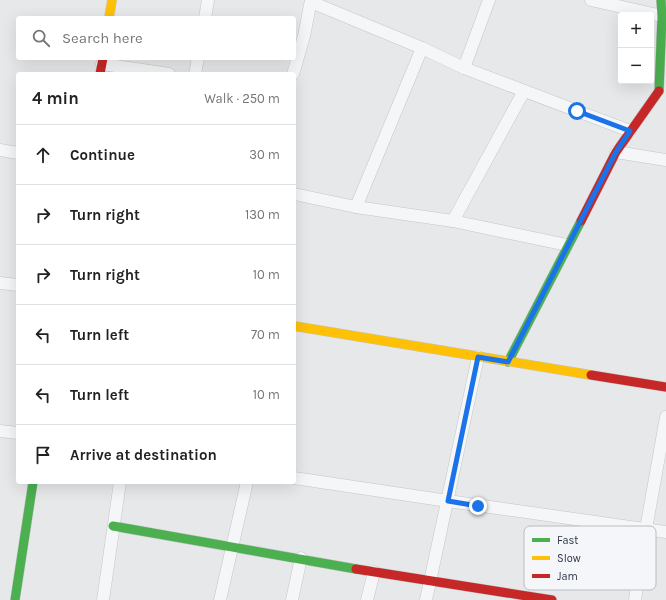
<!DOCTYPE html>
<meta charset="utf-8">
<style>
:root{--surface:#fff;--page:#f2f2f2;--text:#222;--muted:#767676;--line:#e0e0e0}
body{margin:0;font-family:Karla,sans-serif;background:var(--page);color:var(--text)}
.controls{position:absolute;right:12px;top:12px;display:grid;overflow:hidden;border-radius:4px;box-shadow:0 4px 16px #0002}
.controls button{width:36px;height:36px;display:grid;place-items:center;padding:0;border:0;border-bottom:1px solid var(--line);background:var(--surface);color:var(--text);font:20px sans-serif}
.stop{position:absolute;width:12px;height:12px;margin:-9px;border:3px solid #1a73e8;border-radius:50%;background:#fff}
.stop.end{background:#1a73e8;border-color:#fff;box-shadow:0 1px 4px #0008}
.list{margin:0;padding:0;list-style:none}
h2{display:flex;justify-content:space-between;align-items:center;height:52px;margin:0;padding:0 16px;font-size:17px}
h2 small{font-size:13px;font-weight:400;color:var(--muted)}
.list li{display:grid;grid-template-columns:26px 1fr auto;gap:12px;align-items:center;box-sizing:border-box;height:60px;padding:0 16px;border-top:1px solid var(--line)}
.list b{display:block;font-size:15px;white-space:nowrap}
.list em{font-size:13px;font-style:normal;color:var(--muted)}
.icon{flex:none;width:22px;height:22px;fill:none;stroke:currentColor;stroke-width:2;stroke-linecap:round;stroke-linejoin:round}
.map{position:relative;flex:none;width:666px;height:600px;overflow:hidden}
.search{position:absolute;background:var(--surface);box-shadow:0 4px 16px #0002;left:16px;top:16px;width:280px;height:44px;display:flex;align-items:center;gap:10px;box-sizing:border-box;padding:0 14px;border-radius:4px;color:var(--muted);font-size:15px}
.panel{position:absolute;background:var(--surface);box-shadow:0 4px 16px #0002;left:16px;top:72px;width:280px;height:412px;border-radius:4px}
.map>svg:first-child{display:block}
</style>
<div class="map">
<svg width="666" height="600" viewBox="0 0 666 600">
<rect width="100%" height="100%" fill="#e6e8ea"/>
<g fill="none" stroke-linecap="round" stroke-linejoin="round">
<g stroke="#c4c6c8" stroke-width="13">
<g id="street">
<path d="M591 0 666 17"/>
<path d="M311 2 422 48 464 68 630 131"/>
<path d="M205 18 208 0"/>
<path d="M102 64 169 74"/>
<path d="M464 68 489 0"/>
<path d="M195 74 198 58"/>
<path d="M293 74 304 36 311 0"/>
<path d="M0 150 18 153"/>
<path d="M616 152 666 160"/>
<path d="M294 194 356 207 453 221 567 245"/>
<path d="M356 207 422 48"/>
<path d="M453 221 524 91"/>
<path d="M0 283 18 285"/>
<path d="M0 431 18 433"/>
<path d="M294 478 448 501 666 532"/>
<path d="M103 600 120 482"/>
<path d="M220 600 247 482"/>
<path d="M292 600 301 558"/>
<path d="M367 600 374 572"/>
<path d="M426 600 478 357"/>
<path d="M635 600 646 529 666 417"/>
</g>
</g>
<g stroke="#c4c6c8" stroke-width="10">
<g id="fast">
<path d="M659 91 662 17 661 0"/>
<path d="M508 362 581 221"/>
<path d="M113 526 356 569"/>
<path d="M15 600 33 482"/>
</g>
</g>
<g stroke="#c4c6c8" stroke-width="10">
<g id="slow">
<path d="M109 18 112 0"/>
<path d="M294 326 591 375"/>
</g>
</g>
<g stroke="#c4c6c8" stroke-width="10">
<g id="jam">
<path d="M100 74 103 58"/>
<path d="M581 221 616 152 659 91"/>
<path d="M591 375 666 387"/>
<path d="M356 569 552 600"/>
</g>
</g>
<use href="#street" stroke="#f5f6f7" stroke-width="12"/>
<use href="#fast" stroke="#4caf50" stroke-width="9"/>
<use href="#slow" stroke="#ffc107" stroke-width="9"/>
<use href="#jam" stroke="#c62828" stroke-width="9"/>
</g>
<g fill="none" stroke-linecap="round" stroke-linejoin="round">
<path stroke="#1a73e8" stroke-width="5" d="M478 506 448 501 478 357 508 362 616 152 630 131 577 111"/>
</g>
<rect x="524" y="526" width="132" height="64" rx="6" fill="#f4f6f9" stroke="#b8bcc3" stroke-width="1"/>
<rect x="532" y="538" width="18" height="4" fill="#4caf50"/>
<rect x="532" y="556" width="18" height="4" fill="#ffc107"/>
<rect x="532" y="574" width="18" height="4" fill="#c62828"/>
<g font-size="11" fill="#2b3445">
<text x="557" y="544">Fast</text>
<text x="557" y="562">Slow</text>
<text x="557" y="580">Jam</text>
</g>
</svg>
<div class="controls">
<button>+</button>
<button>−</button>
</div>
<div class="stop" style="left:577px;top:111px"></div>
<div class="stop end" style="left:478px;top:506px"></div>
<div class="search"><svg class="icon" aria-label="search" viewBox="0 0 24 24"><circle cx="10" cy="10" r="6"/><path d="M15 15l6 6"/></svg>Search here</div>
<section class="panel">
<h2>4 min<small>Walk · 250 m</small></h2>
<ul class="list">
<li><svg class="icon" aria-label="ahead" viewBox="0 0 24 24"><path d="M12 20V5M6 11l6-6 6 6"/></svg><div><b>Continue</b></div><em>30 m</em></li>
<li><svg class="icon" aria-label="right" viewBox="0 0 24 24"><path d="M7 20v-9h11M14 6l5 5-5 5"/></svg><div><b>Turn right</b></div><em>130 m</em></li>
<li><svg class="icon" aria-label="right" viewBox="0 0 24 24"><path d="M7 20v-9h11M14 6l5 5-5 5"/></svg><div><b>Turn right</b></div><em>10 m</em></li>
<li><svg class="icon" aria-label="left" viewBox="0 0 24 24"><path d="M17 20v-9H6M10 6l-5 5 5 5"/></svg><div><b>Turn left</b></div><em>70 m</em></li>
<li><svg class="icon" aria-label="left" viewBox="0 0 24 24"><path d="M17 20v-9H6M10 6l-5 5 5 5"/></svg><div><b>Turn left</b></div><em>10 m</em></li>
<li><svg class="icon" aria-label="arrive" viewBox="0 0 24 24"><path d="M6 21V4h12l-3 4 3 4H6"/></svg><div><b>Arrive at destination</b></div></li>
</ul>
</section>
</div>
